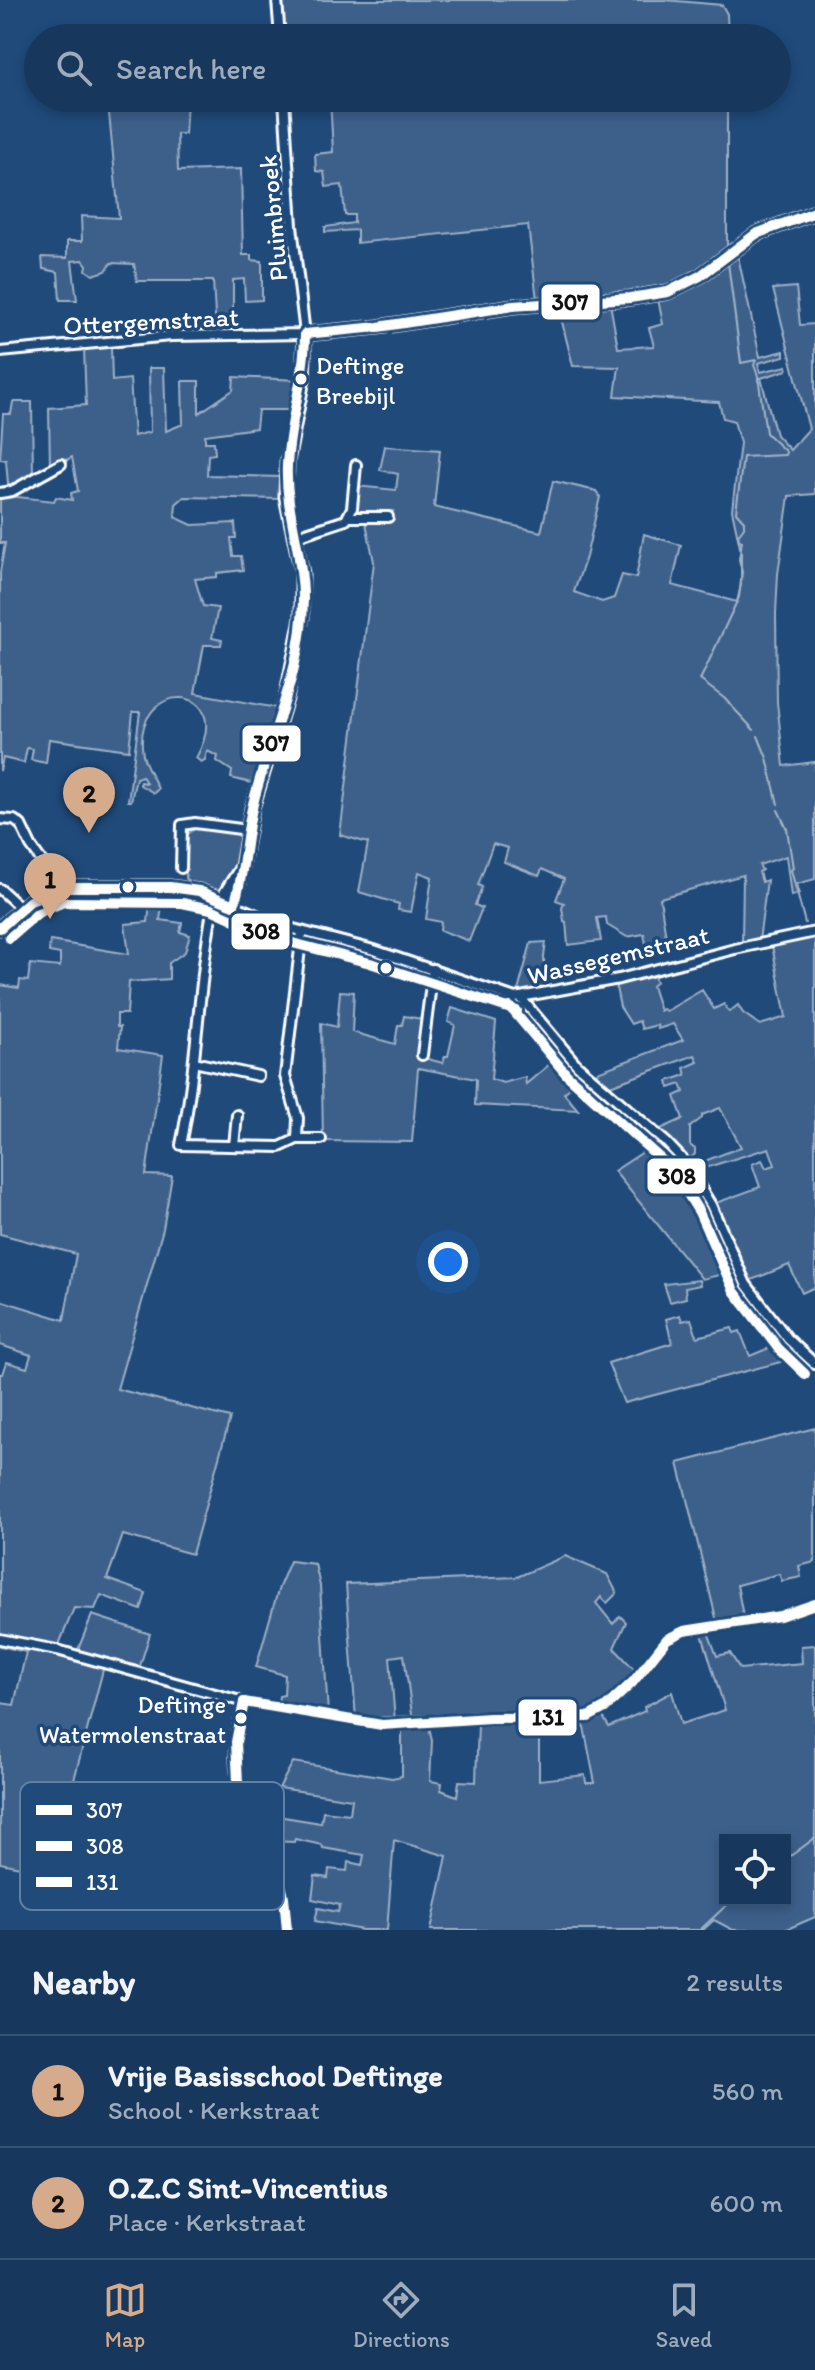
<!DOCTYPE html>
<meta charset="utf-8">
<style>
:root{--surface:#17385c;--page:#244365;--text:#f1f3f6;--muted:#9eacbb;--line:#365272;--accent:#d6ab8b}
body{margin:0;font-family:Itim,sans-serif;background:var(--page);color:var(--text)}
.controls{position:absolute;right:24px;bottom:24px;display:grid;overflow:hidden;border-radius:0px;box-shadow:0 4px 12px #0003}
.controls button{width:72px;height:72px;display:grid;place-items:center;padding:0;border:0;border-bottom:2px solid var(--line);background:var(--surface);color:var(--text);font:40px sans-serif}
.you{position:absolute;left:448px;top:1262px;width:28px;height:28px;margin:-20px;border:6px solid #fff;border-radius:50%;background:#1a73e8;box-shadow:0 0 0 12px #1a73e833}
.badge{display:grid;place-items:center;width:52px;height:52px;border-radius:50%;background:var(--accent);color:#111;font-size:26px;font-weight:700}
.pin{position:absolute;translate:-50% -66px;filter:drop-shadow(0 2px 4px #0008)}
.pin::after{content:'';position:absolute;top:42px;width:28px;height:24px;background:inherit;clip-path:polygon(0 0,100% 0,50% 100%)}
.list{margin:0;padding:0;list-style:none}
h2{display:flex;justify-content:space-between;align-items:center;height:104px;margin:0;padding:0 32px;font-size:34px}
h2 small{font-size:26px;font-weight:400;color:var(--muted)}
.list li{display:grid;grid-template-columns:52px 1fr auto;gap:24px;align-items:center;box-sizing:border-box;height:112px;padding:0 32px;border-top:2px solid var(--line)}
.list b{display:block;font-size:30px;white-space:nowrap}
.list p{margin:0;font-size:26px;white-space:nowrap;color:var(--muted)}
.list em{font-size:26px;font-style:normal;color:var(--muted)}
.icon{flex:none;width:44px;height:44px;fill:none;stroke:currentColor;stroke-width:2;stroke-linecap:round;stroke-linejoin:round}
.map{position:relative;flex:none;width:815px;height:1930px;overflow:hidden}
.search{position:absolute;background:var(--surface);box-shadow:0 4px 12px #0003;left:24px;right:24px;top:24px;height:88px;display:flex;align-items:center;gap:20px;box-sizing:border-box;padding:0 28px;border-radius:44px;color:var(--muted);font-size:30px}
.sheet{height:328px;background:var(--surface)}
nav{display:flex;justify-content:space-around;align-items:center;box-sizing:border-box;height:112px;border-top:2px solid var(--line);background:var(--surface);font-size:22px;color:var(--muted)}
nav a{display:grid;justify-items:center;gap:4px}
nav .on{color:var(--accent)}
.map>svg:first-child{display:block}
</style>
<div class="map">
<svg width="815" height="1930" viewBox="0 0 815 1930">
<rect width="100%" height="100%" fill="#1f4a7a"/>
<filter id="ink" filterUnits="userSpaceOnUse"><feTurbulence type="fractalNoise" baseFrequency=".0125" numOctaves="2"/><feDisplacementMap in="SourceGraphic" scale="16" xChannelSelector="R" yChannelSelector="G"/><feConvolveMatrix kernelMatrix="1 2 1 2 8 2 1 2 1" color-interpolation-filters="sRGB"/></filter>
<g filter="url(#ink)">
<g fill="#3c618b" stroke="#9eb0c5" stroke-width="2" fill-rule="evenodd">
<path d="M281 0H665L722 5 727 14 728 38H283Z"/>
<path d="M330 98H727V250L680 284 610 295 537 300 528 225 357 243V230L325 232V227L354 223V215H345L342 185 326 187 324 172 316 171 315 154 333 152Z"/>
<path d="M187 100 185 134H177L178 171 241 169 243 255H251V260L262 261V300L245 301 244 279 233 280V332H216L213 281H137L134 264 111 263 106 271 93 275 86 270 87 265 83 260 72 261 77 300H60L58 272 43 269 42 257 67 258V241H82L81 216 119 218 108 103Z"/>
<path d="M737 252 760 357 784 351V356L758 363 760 372 787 366V370L761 378 776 435 790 450 809 429 773 289 796 287 800 325 815 324V494L789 496 778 574 776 613 777 702 784 766 815 762V879L797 884 799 894 791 896 786 856 759 865 762 870 759 872 762 882 767 880 759 941 742 943 743 875 660 898 667 944 647 949 644 934 627 937 607 925 606 917 597 918 601 941 568 945 566 922 564 921 562 908 564 903 556 900 564 879 542 869 539 876 504 862 508 848 493 844 478 885 482 887 475 905 482 908 469 941 440 930 441 922 426 919 432 877 419 872 411 912 398 910 399 904 359 892 368 843 340 835 374 562 365 518 392 515 393 511H354L356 486 396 490 398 474 380 470 385 446 440 450 434 507 541 532 553 481 596 491 600 497 586 557 574 592 602 602 614 598 622 575 636 578 644 534 681 545 672 585 737 602 741 585V552L732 510 740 443 734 421 723 418 719 402 615 396 619 367 573 366 558 306 610 303 618 348 654 346 649 328 663 324 658 299C688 292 712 270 737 252Z"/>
<path d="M111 346 112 381 130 379 134 436 150 432 149 368H164L166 431 183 424 182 381H199V413L233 390 234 377 298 380 294 410H258L256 428 205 435V442H214L215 454 208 455 207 475 281 477V499L184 497 176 504 175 517 192 525 235 523 236 538H231L233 556H241L243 570 217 573V577L195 579 203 606 218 608 212 638 222 640 221 645H204L195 693 277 708 251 783 231 778 232 771 217 761 218 756 207 751 205 760 201 762 196 758C239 680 130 677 143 755 146 768 154 778 158 789L154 793 140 785V782L146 783 142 776 136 778 131 801H128L140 712H133L129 750 49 739 46 763 31 760 33 749 27 748 24 763 3 758 0 771V572L5 543H0V495L54 501 56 497 72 500 71 493 78 491 72 457 50 469 49 408 86 405 84 349Z"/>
<path d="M13 402H32L33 477 12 489 11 484H8L6 460 0 459 3 414H11Z"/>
<path d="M198 825 241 833 235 868 220 890 193 886 186 878 187 835Z"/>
<path d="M151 893H164L160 920 182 923 180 932 190 935 185 952 169 963V979L129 982 127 1014H117V1027H120L118 1048 163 1055 146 1175 172 1176 163 1229 117 1389 230 1418 192 1554 123 1535 107 1579 146 1593 141 1610 101 1595 95 1609 74 1608 58 1647 0 1636V1374H3L7 1362 27 1368 31 1355 0 1345V1300L64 1320 76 1254 0 1234V985L19 988 20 980 28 981 30 964 60 967V954L49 952 50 941 129 954 125 924 148 922Z"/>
<path d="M815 937V1287L802 1293 789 1265 749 1281 713 1204 760 1187 752 1164 762 1160 766 1168 775 1165 769 1148 695 1171 692 1166 741 1147 720 1108 702 1115V1118L690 1127V1145L695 1149V1154L688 1161 658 1130 683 1119 675 1096 684 1092 681 1084 669 1088 668 1081 686 1075 684 1068 698 1062 695 1055 607 1087 592 1074 683 1040 673 1024 658 1029 657 1025 642 1029 639 1021 631 1024 620 1007 615 983 653 973 656 982 652 986 660 1011 663 1009 666 1011 702 990 714 1009 724 1004 729 1012 738 1005 743 1013 760 1025 786 1017 772 946Z"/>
<path d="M546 942 544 957 545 989 517 995 531 943Z"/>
<path d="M340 991 354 992 352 1032 395 1044 398 1025H402L404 1016 422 1019 420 1057 443 1063 445 1056H448L455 1025 448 1022 452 1008 496 1022 491 1079 503 1083 525 1077 526 1084 563 1053 584 1076 564 1093 578 1110 475 1105 476 1079 418 1068 412 1142 323 1141 321 1023 337 1027Z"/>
<path d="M660 1141 674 1153 653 1166 666 1188 690 1175 717 1221 737 1271 702 1279 614 1171Z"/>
<path d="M699 1280 700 1285 685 1288 686 1298 670 1302 664 1284Z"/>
<path d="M680 1315 682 1321 691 1319 697 1337 732 1328 734 1333 740 1331 750 1356 786 1341 800 1357 624 1403 608 1363 672 1343 666 1319Z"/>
<path d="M815 1428V1562L799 1566 801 1577 782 1581 779 1574 737 1585 743 1616 717 1622 678 1463Z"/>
<path d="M565 1556 607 1574 617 1593 607 1603 601 1597 596 1603 613 1624 620 1616 626 1622 614 1648 638 1673 617 1694 589 1715 413 1722 404 1655 390 1657 395 1722 356 1719 346 1584 517 1577Z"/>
<path d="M290 1561 315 1564 320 1586 328 1714 278 1705 279 1696 284 1695 285 1675 256 1667 279 1587Z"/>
<path d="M92 1615 150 1634 139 1669 77 1652Z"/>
<path d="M731 1626V1628L708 1632 717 1656 730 1653 740 1669 802 1663 801 1646 815 1645V1917L785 1930H733L714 1920 703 1930H431L447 1856 394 1840 387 1930H362L315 1921 318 1908 338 1912 340 1905 312 1899 315 1876 328 1878 329 1869 347 1871 348 1862 362 1865 364 1855 323 1848 322 1845 295 1839 294 1842 270 1841 253 1812 321 1823 323 1811 350 1814 352 1799 279 1788 293 1762 392 1778 402 1776V1727L429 1726 432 1741 430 1781 442 1783 441 1790 457 1796 459 1781 476 1782 478 1723 539 1722V1780L585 1775 586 1783H595L583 1722 602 1715 609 1727 645 1711 644 1707 672 1692 681 1724 725 1710 701 1631ZM725 1840H785V1900H725Z"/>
<path d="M0 1642 104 1666 60 1833 83 1839 75 1878 0 1863V1703L14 1705 26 1652 0 1646Z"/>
</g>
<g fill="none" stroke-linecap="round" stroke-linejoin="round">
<g stroke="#a3b5c8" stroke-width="2">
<path d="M728 263 741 363 756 360 754 365 758 376 766 433 786 452 785 455 743 457 736 512 744 521V527L738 535 739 540 742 541 739 559 742 572 739 597 700 680 724 698 754 730"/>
<path d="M758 736 767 758 778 804"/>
<path d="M778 810 787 829 793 868 791 870 805 923"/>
<path d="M785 1860 815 1838"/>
<path d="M700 1930 732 1900"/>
</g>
<g stroke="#fff" stroke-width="14">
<g id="street">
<path d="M277 0 280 38"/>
<path d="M0 352 171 336 305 334 292 226 284 98"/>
<path d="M0 493 12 491 61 464"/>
<path d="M348 517H388"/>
<path d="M294 537 346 520 352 508 356 465"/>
<path d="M0 819 14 820 21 825 31 846 61 888"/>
<path d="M181 868 182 825 195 823 248 830"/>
<path d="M242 868 241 882 234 905 282 926 374 950 515 998 619 979 735 949 815 932"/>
<path d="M0 889 21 908"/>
<path d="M215 896C198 978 198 1063 181 1145L280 1147 297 1139H321"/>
<path d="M521 998 577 1065 667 1143 684 1161 711 1205 746 1284 788 1339 815 1364"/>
<path d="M422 1055 433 969"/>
<path d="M194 1062 258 1076"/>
<path d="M297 1139 298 1118 285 1076 302 932"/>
<path d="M234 1146 237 1115"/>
<path d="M0 1639 57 1650 244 1702 375 1724 490 1718 576 1719 596 1714 617 1698 633 1682 667 1639 684 1631 780 1616 815 1604"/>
<path d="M244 1702C237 1728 232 1755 238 1782 244 1805 257 1824 267 1845 281 1872 286 1900 287 1930"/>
</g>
</g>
<g stroke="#fff" stroke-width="17">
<g id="secondary">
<path d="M222 899 242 867 252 808 286 699 302 618V573L286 497 287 462 303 379 305 334 378 327 513 306 630 298 668 292 700 276 756 234 815 212"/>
<path d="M0 928 30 901 67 887H170L199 891 234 905"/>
</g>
</g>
<use href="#street" stroke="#1f4a7a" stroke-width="8"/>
<use href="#secondary" stroke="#1f4a7a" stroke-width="11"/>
<g stroke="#1f4a7a" stroke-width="16">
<g id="bus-1">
<path d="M305 334 378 327 513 306 630 298 668 292 700 276 756 234 815 212"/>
<path d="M0 928 30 901 67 887H170L199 891 234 905C245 872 245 837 253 804 270 735 303 670 303 598 303 553 285 511 287 466 289 421 305 379 305 334"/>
</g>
</g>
<g stroke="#1f4a7a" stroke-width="16">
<g id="bus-2">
<path d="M9 938 38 913 64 902 182 903 211 909 277 939 370 963 517 1011"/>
<path d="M510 1007 567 1075 673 1170 699 1212 734 1291 778 1348 805 1374"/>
</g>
</g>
<g stroke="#1f4a7a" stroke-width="16">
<g id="bus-3">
<path d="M244 1702 382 1725 490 1718 588 1717 605 1708 633 1682 667 1639 684 1631 780 1616 815 1604"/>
<path d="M244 1702 236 1742 238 1782 276 1865 284 1897 287 1930"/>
</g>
</g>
<use href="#bus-1" stroke="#fff" stroke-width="10"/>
<use href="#bus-2" stroke="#fff" stroke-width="10"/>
<use href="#bus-3" stroke="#fff" stroke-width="10"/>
</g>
</g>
<g fill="#fff" stroke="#1f4a7a" stroke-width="3">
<circle cx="301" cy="379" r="7"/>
<circle cx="128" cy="887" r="7"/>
<circle cx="386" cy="968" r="7"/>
<circle cx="241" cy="1718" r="7"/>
</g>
<g text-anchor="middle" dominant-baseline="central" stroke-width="7" stroke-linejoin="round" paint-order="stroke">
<g font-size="24" fill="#fff" stroke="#1f4a7a" text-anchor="start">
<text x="316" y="365">Deftinge<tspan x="316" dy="30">Breebijl</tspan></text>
<text x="226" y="1704" text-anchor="end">Deftinge<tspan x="226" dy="30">Watermolenstraat</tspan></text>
</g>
<g font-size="26" fill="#fff" stroke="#1f4a7a">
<text transform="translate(273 218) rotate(-95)">Pluimbroek</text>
<text transform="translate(151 321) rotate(-3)">Ottergemstraat</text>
<text transform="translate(618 955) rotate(-13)">Wassegemstraat</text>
</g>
</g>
<rect x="20" y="1782" width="264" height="128" rx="12" fill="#1f4a7a" stroke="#6280a2" stroke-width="2"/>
<rect x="36" y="1805" width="36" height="10" fill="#fff"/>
<rect x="36" y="1841" width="36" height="10" fill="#fff"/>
<rect x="36" y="1877" width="36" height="10" fill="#fff"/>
<g font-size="22" fill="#fff">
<text x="86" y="1818">307</text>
<text x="86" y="1854">308</text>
<text x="86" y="1890">131</text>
</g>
<g stroke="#1f4a7a" stroke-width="3">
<rect x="540" y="283" width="61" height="38" rx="8" fill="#fff"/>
<rect x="241" y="724" width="61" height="39" rx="8" fill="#fff"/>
<rect x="230" y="912" width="61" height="39" rx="8" fill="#fff"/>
<rect x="646" y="1157" width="61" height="38" rx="8" fill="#fff"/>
<rect x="517" y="1698" width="61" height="39" rx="8" fill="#fff"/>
</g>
<g font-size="22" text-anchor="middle" font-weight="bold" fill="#111">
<text x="570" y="310">307</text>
<text x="271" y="751">307</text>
<text x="261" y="939">308</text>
<text x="677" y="1184">308</text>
<text x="548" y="1725">131</text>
</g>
</svg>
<div class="controls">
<button><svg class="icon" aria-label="locate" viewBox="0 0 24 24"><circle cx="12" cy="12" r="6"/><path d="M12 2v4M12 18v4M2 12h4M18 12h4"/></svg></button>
</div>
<div class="you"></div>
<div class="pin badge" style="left:50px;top:919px">1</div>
<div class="pin badge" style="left:89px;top:833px">2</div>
<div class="search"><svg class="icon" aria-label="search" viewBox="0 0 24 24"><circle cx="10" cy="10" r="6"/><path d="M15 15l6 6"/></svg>Search here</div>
</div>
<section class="sheet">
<h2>Nearby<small>2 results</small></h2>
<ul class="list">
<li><span class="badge">1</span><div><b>Vrije Basisschool Deftinge</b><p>School · Kerkstraat</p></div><em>560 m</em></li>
<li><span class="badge">2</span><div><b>O.Z.C Sint-Vincentius</b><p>Place · Kerkstraat</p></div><em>600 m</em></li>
</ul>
</section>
<nav>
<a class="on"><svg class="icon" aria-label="map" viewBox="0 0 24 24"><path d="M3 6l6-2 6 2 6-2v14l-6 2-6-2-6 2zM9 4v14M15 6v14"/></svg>Map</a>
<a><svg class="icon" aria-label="directions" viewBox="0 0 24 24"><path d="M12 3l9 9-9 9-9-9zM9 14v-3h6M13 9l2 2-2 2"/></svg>Directions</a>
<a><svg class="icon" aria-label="saved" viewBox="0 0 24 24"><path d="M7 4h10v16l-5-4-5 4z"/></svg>Saved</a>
</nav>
